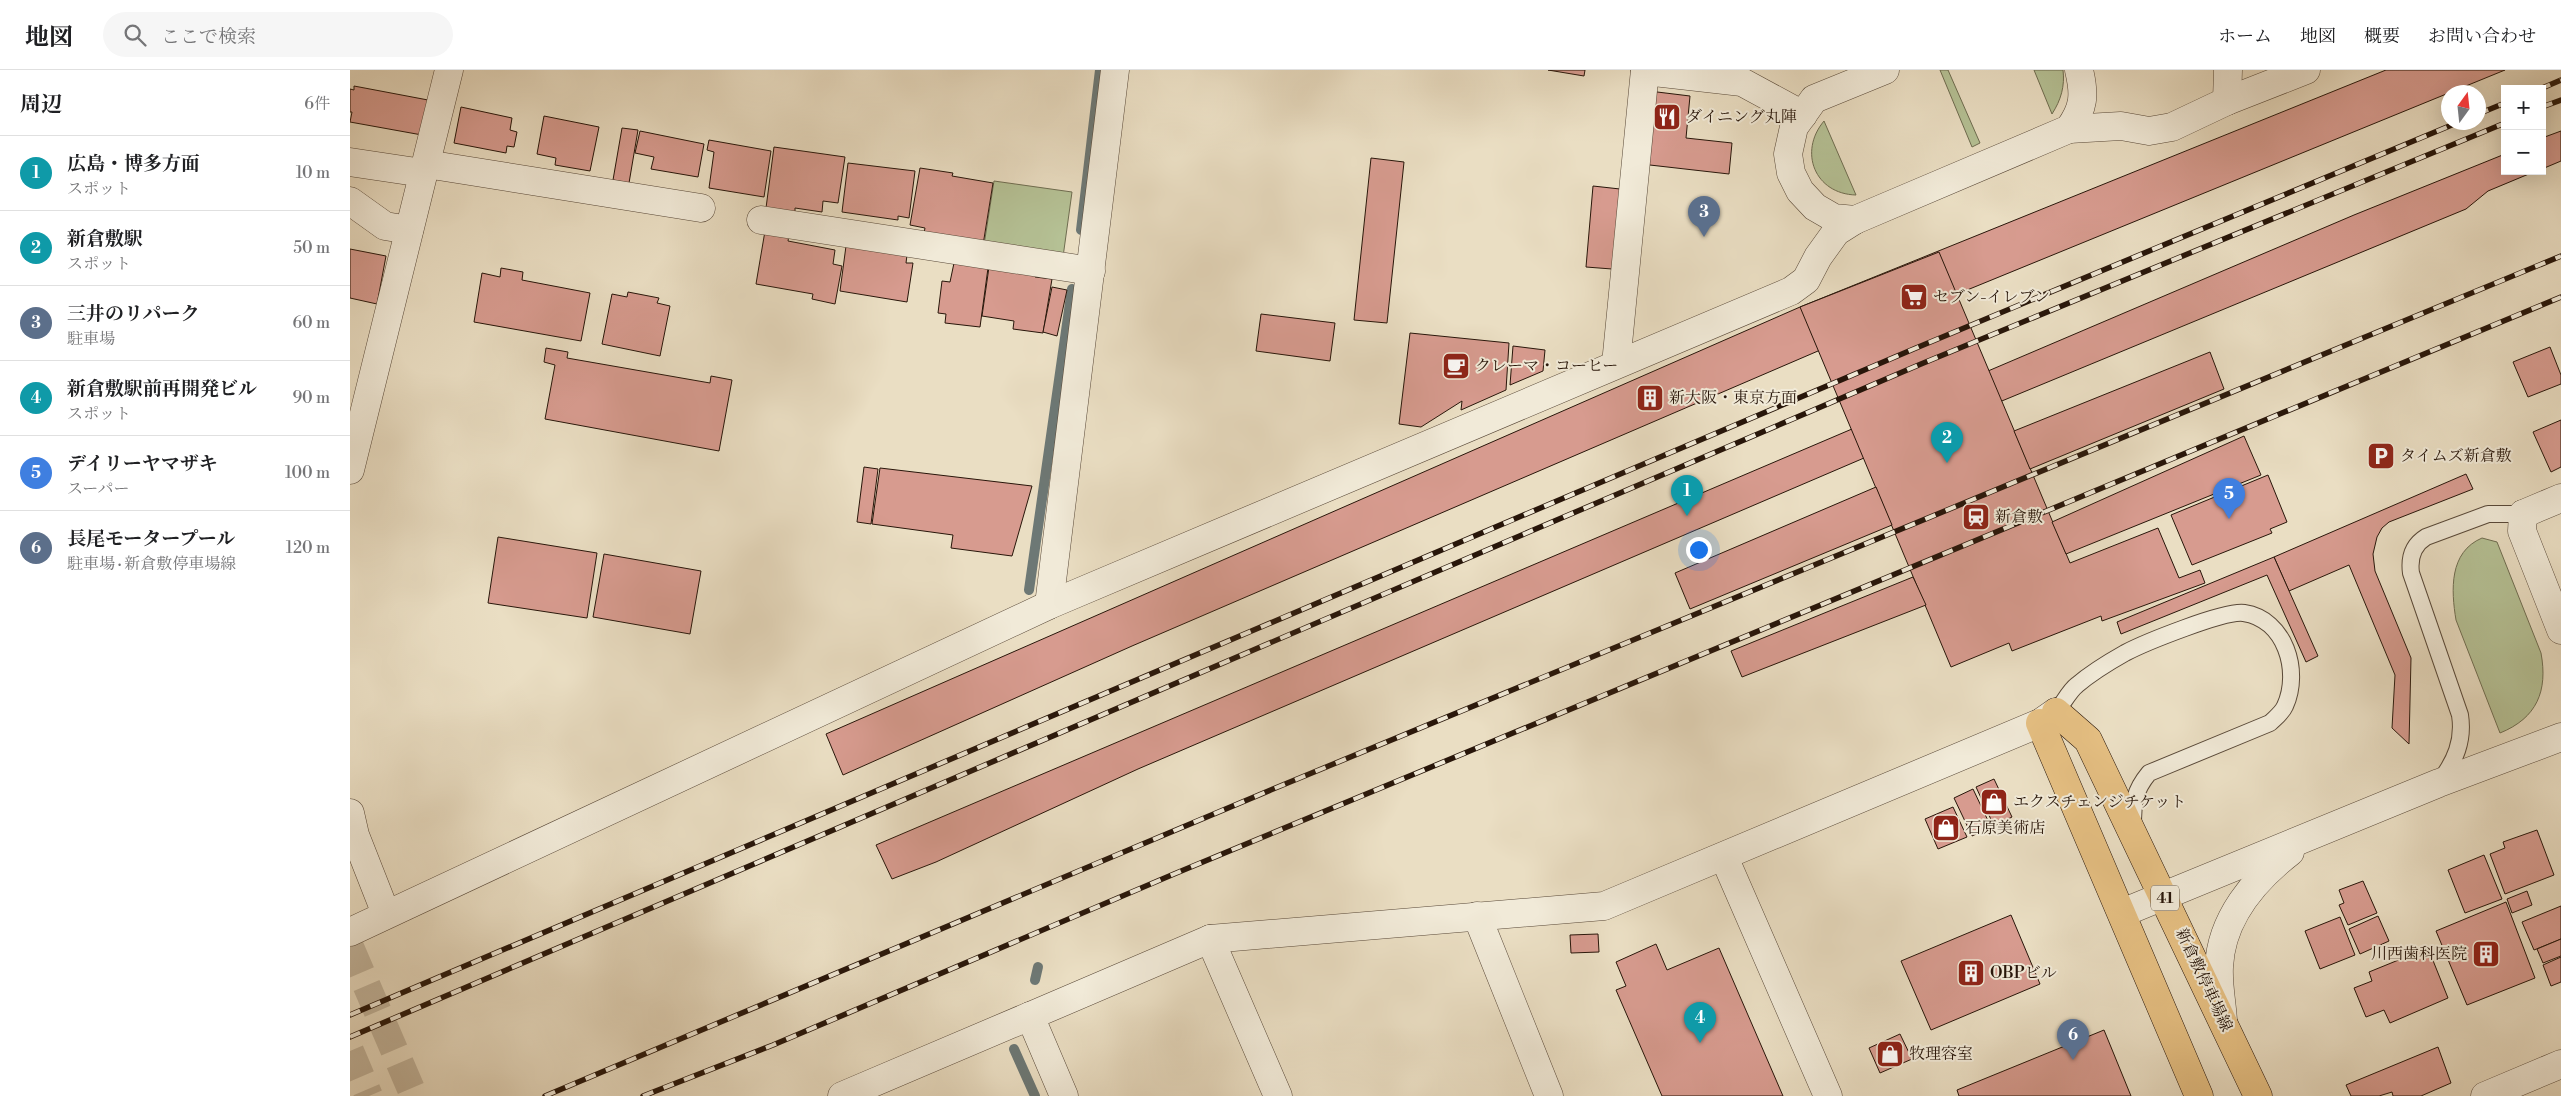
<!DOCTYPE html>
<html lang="ja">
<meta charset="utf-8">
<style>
:root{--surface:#fff;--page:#f6f6f6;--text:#202124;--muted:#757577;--line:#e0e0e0;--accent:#8f2418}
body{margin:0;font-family:"Libre Bodoni","Noto Serif JP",serif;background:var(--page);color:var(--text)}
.controls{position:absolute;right:15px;top:15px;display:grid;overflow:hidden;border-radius:0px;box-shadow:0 5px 20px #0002}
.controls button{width:45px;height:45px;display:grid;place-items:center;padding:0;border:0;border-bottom:1px solid var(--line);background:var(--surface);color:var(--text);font:25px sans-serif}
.compass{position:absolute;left:2091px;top:15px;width:45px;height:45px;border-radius:50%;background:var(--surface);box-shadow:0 5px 20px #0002;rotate:15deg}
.you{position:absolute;left:1348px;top:479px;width:18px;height:18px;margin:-12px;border:4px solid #fff;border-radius:50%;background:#1a73e8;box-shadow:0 0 0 8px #1a73e833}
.badge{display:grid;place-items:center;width:32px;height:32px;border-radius:50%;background:var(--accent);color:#fff;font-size:16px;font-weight:700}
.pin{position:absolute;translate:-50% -41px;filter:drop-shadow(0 1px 2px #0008)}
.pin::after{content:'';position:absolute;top:26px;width:18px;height:15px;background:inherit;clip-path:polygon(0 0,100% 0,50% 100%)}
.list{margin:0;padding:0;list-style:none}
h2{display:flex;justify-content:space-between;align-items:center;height:65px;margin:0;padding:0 20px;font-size:21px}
h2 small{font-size:16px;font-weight:400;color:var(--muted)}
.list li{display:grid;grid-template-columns:32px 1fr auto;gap:15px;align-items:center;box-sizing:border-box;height:75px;padding:0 20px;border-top:1px solid var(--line)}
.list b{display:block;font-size:19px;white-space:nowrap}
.list p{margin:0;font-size:16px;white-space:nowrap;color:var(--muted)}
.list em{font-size:16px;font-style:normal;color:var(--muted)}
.icon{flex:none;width:28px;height:28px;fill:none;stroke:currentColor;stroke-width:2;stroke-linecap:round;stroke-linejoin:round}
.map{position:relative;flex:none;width:2211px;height:1026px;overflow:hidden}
header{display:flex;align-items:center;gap:30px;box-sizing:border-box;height:70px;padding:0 25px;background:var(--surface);border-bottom:1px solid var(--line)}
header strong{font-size:24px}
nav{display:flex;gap:28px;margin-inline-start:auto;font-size:18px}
.search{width:350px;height:45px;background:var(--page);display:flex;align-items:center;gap:12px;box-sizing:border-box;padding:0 18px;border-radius:28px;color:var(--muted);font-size:19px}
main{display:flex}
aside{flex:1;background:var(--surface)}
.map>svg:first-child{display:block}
</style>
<header>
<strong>地図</strong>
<div class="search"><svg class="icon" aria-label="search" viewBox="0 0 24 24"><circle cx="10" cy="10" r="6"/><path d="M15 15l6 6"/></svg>ここで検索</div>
<nav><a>ホーム</a><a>地図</a><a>概要</a><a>お問い合わせ</a></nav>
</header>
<main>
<aside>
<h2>周辺<small>6件</small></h2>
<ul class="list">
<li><span class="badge" style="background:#0f9aa8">1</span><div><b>広島・博多方面</b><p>スポット</p></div><em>10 m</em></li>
<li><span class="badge" style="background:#0f9aa8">2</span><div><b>新倉敷駅</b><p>スポット</p></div><em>50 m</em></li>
<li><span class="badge" style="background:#5c6f8a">3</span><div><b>三井のリパーク</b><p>駐車場</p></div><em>60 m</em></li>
<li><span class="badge" style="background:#0f9aa8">4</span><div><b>新倉敷駅前再開発ビル</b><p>スポット</p></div><em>90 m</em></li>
<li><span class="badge" style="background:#3f7fe0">5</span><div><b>デイリーヤマザキ</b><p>スーパー</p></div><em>100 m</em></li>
<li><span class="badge" style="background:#5c6f8a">6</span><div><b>長尾モータープール</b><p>駐車場 · 新倉敷停車場線</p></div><em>120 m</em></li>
</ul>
</aside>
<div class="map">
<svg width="2211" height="1026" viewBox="0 0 2211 1026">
<rect width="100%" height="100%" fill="#eadec3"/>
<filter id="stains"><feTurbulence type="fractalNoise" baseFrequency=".004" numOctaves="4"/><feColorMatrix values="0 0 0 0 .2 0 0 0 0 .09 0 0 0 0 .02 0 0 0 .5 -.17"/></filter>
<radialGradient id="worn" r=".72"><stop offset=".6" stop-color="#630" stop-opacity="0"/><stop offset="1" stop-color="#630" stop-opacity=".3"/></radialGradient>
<g fill="#b5c195" stroke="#6e6c50">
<path d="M1590 0H1598L1630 73 1622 77Z"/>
<path d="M1684 0H1713C1715 16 1711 30 1702 44Z"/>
<path d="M1474 51 1506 125C1465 124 1448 82 1474 51Z"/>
<path d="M644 111 722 122 713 187 634 175Z"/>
<path d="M2132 468 2147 472 2191 583C2198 621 2187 648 2150 663L2106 550C2101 520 2099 482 2132 468Z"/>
</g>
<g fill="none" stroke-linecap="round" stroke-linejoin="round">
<g stroke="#6d7875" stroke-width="10">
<path d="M731 160 750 0"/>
<path d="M679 520 722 219"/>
<path d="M685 910 688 897"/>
<path d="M664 979 685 1026"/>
</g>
</g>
<g fill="#d79b8f" stroke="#28160a">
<path d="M1198 0H1235L1234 6Z"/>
<path d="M2036 0H2155L1468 281 782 576 493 705 476 664 1450 237Z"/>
<path d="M4 16 78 30 72 65 0 52 2 42H0V19L4 20Z"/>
<path d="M1299 21 1340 26 1336 68 1382 73 1379 104 1291 94Z"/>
<path d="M111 37 162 48 160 60 167 62 164 77 157 76 156 83 104 73Z"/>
<path d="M194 46 249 57 240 101 205 95 206 88 187 84Z"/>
<path d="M272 58 288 60 279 113 263 110Z"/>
<path d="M290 61 354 74 348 107 301 99 304 87 285 83Z"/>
<path d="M2211 61V91L2192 99V68Z"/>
<path d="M359 70 421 81 414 127 359 118 364 82 357 80Z"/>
<path d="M424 77 495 87 488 133 473 131 472 142 445 138V142L416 138Z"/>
<path d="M2155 84V101H2186L2138 121 2116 139 1514 388 788 699 586 792 542 809 526 775 2004 145Z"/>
<path d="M1021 88 1054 92 1037 253 1004 250Z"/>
<path d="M498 93 565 101 559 148 548 146V150L492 142Z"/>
<path d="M570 98 603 103 602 106 643 113 633 175 574 163 575 158 560 155Z"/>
<path d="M1243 116 1270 119 1262 199 1236 197Z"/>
<path d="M415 161 439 165 438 171 485 180 483 194 492 196 485 234 462 229 463 224 406 214Z"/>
<path d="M496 176 557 185 556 193H563L557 232 490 221Z"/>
<path d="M0 179 36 186 27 234 0 228Z"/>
<path d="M1589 182 1720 493 1808 458 1829 508 1850 500 1855 513 1752 551 1751 546 1662 581 1659 573 1601 597 1450 237Z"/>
<path d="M604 193 638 198 630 257 595 253 596 244 588 243 592 211 600 212Z"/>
<path d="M639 197 686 204 685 207 702 209 693 263 663 259 664 251 632 246Z"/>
<path d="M151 198 173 202 172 210 240 223 231 271 124 252 132 203 150 207Z"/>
<path d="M702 217 717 220 707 266 693 262Z"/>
<path d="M278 222 309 228 307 233 320 236 310 286 252 274 262 224 277 227Z"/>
<path d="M911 244 985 253 980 291 906 281Z"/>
<path d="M1060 263 1159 273 1156 320 1111 340 1112 331 1071 357 1049 354Z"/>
<path d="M1163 276 1195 280 1193 301 1160 315Z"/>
<path d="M2200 277 2211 305V314L2178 327 2163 292Z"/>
<path d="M196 278 218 282 217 288 360 313 361 306 382 310 369 381 195 349 205 295 194 292Z"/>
<path d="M1860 282 1874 319 1680 399 1664 361Z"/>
<path d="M2211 350V397L2201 402 2183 362Z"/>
<path d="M1894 366 1911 405 1716 484 1702 452Z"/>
<path d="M514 397 528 399 521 454 507 452Z"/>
<path d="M530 398 682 416 662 486 601 478 603 465 522 454Z"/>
<path d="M2116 404 2123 419 2039 452 2032 458 2027 467 2023 484 2025 501 2061 588 2059 674 2042 658 2045 605 1999 495 1939 521 1924 487Z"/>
<path d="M1918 405 1937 452 1920 459 1922 463 1842 495 1821 445Z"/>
<path d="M1526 417 1542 455 1340 539 1325 503Z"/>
<path d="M148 467 247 483 237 548 138 533Z"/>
<path d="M254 484 351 501 340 564 243 547Z"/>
<path d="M1924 487 1968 586 1956 592 1917 505 1771 564 1767 552Z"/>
<path d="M1563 507 1576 535 1392 607 1381 581Z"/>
<path d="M1644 709 1662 747 1644 756 1626 717Z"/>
<path d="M1623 719 1641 757 1622 766 1604 728Z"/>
<path d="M1603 737 1617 767 1588 779 1575 749Z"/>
<path d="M2187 760 2204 805 2155 824 2140 784 2155 778 2153 772Z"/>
<path d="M2134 785 2152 829 2115 843 2098 800Z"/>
<path d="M2013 811 2027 843 1998 855 1989 835 1994 833 1989 820Z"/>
<path d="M2177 821 2182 835 2162 843 2157 829Z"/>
<path d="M2156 832 2185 908 2117 935 2086 861Z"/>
<path d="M2211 836V869L2184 880 2172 852Z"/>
<path d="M1661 845 1690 914 1581 960 1551 891Z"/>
<path d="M2028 846 2039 871 2010 884 1999 859Z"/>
<path d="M1990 847 2005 885 1970 899 1955 861Z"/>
<path d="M1248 864 1249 882 1221 883 1220 865Z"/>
<path d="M2211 869V886L2193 893 2187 879Z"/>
<path d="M1306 874 1317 900 1369 878 1433 1026H1312L1266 920 1276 916 1266 892Z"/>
<path d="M2078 878 2098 928 2040 953 2034 940 2016 947 2004 918 2022 911 2019 902Z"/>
<path d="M2211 887V912L2201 916 2193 895Z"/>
<path d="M1754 960 1781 1026H1609L1607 1020Z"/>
<path d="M1550 964 1562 989 1530 1003 1519 978Z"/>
<path d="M2088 977 2101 1013 2071 1026H2043L2042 1022 2029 1026H2001L1996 1015Z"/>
</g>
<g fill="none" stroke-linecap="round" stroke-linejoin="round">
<g stroke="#c3b69e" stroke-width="28" stroke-dasharray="28 14" stroke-linecap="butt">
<path d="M0 877 64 1026"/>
<path d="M0 981 19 1026"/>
</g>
<g stroke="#584838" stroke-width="18">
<g id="service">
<path d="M1706 642C1713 634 1719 621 1727 615 1741 603 1759 592 1775 583 1794 573 1875 540 1894 543 1935 549 1951 601 1935 636 1932 643 1925 648 1920 653L1799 703C1784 721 1783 733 1783 756"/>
<path d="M2090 711C2105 691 2114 671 2110 645L2061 503C2059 488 2063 475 2076 467L2138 444H2173"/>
</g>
</g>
<g stroke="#584838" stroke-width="29">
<g id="minor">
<path d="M1535 0 1464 29 1444 57 1438 84 1441 103 1450 121 1465 137 1484 148 1505 150 1719 59C1734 38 1735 25 1729 0"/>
<path d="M1295 1 1392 12 1453 45"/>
<path d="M1877 31 1878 0"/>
<path d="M1719 59 1771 56 1799 61 1822 57 1877 31 1956 0"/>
<path d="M0 92 73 103"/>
<path d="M76 94 351 138"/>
<path d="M0 131 35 156 59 160"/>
<path d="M411 150 741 201"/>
<path d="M1266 294 1295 0"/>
<path d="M0 400 99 0"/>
<path d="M2173 444 2211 428"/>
<path d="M699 535 765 0"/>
<path d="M1374 787 1478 1026"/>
<path d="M1127 846 1199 1026"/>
<path d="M0 862 699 535 1441 221 1456 210 1468 187 1486 162 1505 150"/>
<path d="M860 869 928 1026"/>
<path d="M492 1026 680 946"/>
<path d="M2135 1026 2211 994"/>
</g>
</g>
<g stroke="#584838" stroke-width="29">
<g id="tertiary">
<path d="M2173 444 2172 461 2211 560"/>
<path d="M0 743 5 765 36 844"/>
<path d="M1772 843 2089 713 2211 667"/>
<path d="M1873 951C1872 933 1868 915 1869 897 1871 849 1904 810 1940 782"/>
<path d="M714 1026 680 946 860 869 1254 836 1690 653 1706 642"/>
</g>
</g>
<g stroke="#28160a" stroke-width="29">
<g id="primary">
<path d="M1706 642 1738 670 1908 1026"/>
<path d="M1690 653 1849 1026"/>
</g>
</g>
<use href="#service" stroke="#f1ead8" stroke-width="16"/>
<use href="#minor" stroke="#f1ead8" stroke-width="28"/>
<use href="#tertiary" stroke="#f1ead8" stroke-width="28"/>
<use href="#primary" stroke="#e5bf82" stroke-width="28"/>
<g stroke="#28160a" stroke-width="5.5">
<g id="rail">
<path d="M2190 19 2211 10"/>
<path d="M2192 37 2211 30"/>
<path d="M2128 44 2155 33"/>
<path d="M0 945 1566 278 2109 52"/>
<path d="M0 967 1571 294 2155 53"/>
<path d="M195 1026 923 719 2211 186"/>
<path d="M293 1026 423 975 824 804 2211 227"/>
</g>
</g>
<use href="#rail" stroke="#f1ead8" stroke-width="4" stroke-dasharray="11" stroke-linecap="butt"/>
</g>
<defs>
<g id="restaurant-square" transform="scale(1.4375)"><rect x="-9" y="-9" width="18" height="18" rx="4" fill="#8f2418" stroke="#f1ead8"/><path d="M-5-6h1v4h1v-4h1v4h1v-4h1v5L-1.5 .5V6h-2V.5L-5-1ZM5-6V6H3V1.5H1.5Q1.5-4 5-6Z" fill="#fff"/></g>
<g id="supermarket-square" transform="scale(1.4375)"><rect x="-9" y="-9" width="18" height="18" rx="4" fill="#8f2418" stroke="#f1ead8"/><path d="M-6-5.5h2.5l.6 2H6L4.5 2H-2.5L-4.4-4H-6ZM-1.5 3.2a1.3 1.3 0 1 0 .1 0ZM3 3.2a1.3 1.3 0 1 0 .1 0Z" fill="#fff"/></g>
<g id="cafe-square" transform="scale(1.4375)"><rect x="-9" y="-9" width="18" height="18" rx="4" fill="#8f2418" stroke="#f1ead8"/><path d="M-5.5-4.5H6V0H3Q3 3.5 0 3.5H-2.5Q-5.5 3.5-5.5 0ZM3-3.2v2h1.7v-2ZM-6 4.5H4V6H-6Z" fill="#fff"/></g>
<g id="building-square" transform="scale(1.4375)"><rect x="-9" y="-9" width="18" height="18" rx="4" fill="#8f2418" stroke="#f1ead8"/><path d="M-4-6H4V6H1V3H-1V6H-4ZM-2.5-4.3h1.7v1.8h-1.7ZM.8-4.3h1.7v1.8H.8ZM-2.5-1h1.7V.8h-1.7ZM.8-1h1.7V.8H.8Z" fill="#fff"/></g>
<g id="parking-square" transform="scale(1.4375)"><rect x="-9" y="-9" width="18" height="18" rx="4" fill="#8f2418" stroke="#f1ead8"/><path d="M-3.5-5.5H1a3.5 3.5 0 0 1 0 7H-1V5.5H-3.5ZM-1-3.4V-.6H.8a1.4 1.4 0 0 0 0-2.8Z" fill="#fff"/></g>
<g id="station-square" transform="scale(1.4375)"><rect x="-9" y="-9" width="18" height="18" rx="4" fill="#8f2418" stroke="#f1ead8"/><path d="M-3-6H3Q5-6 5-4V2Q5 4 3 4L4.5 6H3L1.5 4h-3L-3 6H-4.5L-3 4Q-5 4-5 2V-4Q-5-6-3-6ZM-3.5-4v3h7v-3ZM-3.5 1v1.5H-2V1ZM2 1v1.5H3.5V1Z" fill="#fff"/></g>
<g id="shop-square" transform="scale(1.4375)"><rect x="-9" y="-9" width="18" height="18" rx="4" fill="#8f2418" stroke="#f1ead8"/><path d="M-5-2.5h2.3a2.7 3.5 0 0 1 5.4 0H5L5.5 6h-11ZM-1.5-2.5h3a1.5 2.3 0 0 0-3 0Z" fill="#fff"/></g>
</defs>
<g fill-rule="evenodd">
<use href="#restaurant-square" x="1317" y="47"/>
<use href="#supermarket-square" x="1564" y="227"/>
<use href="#cafe-square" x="1106" y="296"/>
<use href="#building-square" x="1300" y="328"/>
<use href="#parking-square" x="2031" y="386"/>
<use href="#station-square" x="1626" y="447"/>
<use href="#shop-square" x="1644" y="732"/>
<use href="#shop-square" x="1596" y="758"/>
<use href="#building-square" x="2136" y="884"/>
<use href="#building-square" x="1621" y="903"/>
<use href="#shop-square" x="1540" y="984"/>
</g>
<g text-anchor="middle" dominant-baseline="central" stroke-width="4" stroke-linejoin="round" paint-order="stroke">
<rect fill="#f1ead8" stroke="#645648" stroke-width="1" x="1801" y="815.5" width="28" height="25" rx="4"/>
<g font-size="15" font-weight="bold" fill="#28160a">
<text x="1815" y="828">41</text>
</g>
<g font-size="16" fill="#28160a" stroke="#f1ead8" text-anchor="start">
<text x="1336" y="47">ダイニング丸陣</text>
<text x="1583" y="227">セブン-イレブン</text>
<text x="1125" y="296">クレーマ・コーヒー</text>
<text x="1319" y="328">新大阪・東京方面</text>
<text x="2050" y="386">タイムズ新倉敷</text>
<text x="1645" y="447">新倉敷</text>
<text x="1663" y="732">エクスチェンジチケット</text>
<text x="1615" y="758">石原美術店</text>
<text x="2117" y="884" text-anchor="end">川西歯科医院</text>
<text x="1640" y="903">OBPビル</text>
<text x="1559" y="984">牧理容室</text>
</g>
<g font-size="16" fill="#28160a" stroke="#f1ead8">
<text transform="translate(1854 910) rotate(65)">新倉敷停車場線</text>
</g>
</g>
<rect width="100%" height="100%" filter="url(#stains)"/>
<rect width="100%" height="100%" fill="url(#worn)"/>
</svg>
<div class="controls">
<button>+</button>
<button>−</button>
</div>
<svg class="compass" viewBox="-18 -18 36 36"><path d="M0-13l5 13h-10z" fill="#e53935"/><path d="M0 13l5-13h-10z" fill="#757577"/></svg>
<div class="you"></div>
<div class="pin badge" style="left:1337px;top:446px;background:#0f9aa8">1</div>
<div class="pin badge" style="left:1597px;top:393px;background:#0f9aa8">2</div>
<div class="pin badge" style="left:1354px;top:167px;background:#5c6f8a">3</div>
<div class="pin badge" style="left:1350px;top:973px;background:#0f9aa8">4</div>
<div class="pin badge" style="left:1879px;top:449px;background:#3f7fe0">5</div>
<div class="pin badge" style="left:1723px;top:990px;background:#5c6f8a">6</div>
</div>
</main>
